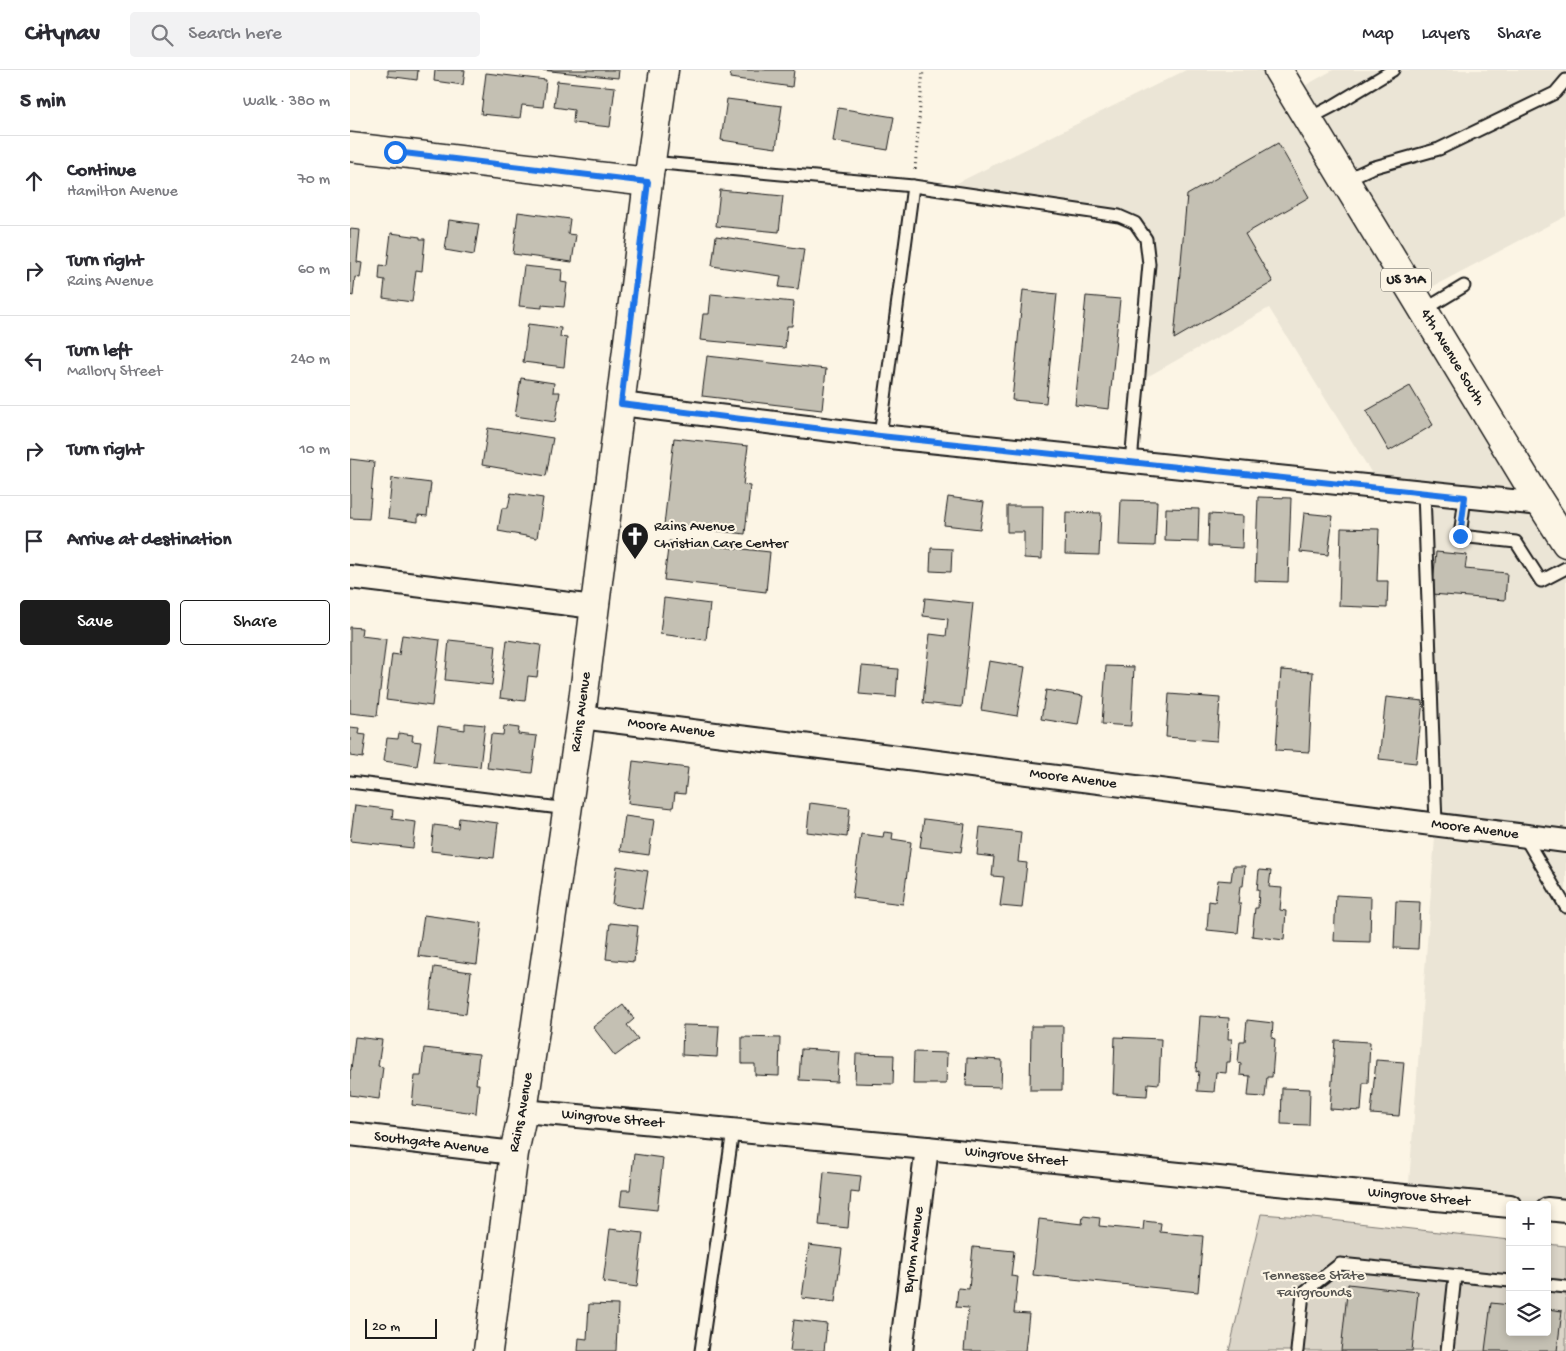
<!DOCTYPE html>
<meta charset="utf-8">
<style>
:root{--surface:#fff;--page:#f2f2f3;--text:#2b2b33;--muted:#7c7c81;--line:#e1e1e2;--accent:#1c1c1c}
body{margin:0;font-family:"Gochi Hand",sans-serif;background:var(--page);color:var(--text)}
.controls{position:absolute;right:15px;bottom:15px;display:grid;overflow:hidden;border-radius:5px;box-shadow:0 2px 8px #0003}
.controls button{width:45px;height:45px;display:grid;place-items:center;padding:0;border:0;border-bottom:1px solid var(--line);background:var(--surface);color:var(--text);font:25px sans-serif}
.scale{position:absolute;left:15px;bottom:12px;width:72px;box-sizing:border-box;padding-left:5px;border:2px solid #1c1c1c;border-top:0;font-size:14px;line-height:18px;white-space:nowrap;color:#1c1c1c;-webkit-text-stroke:4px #fcf5e5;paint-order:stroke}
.stop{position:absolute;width:15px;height:15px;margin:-11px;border:4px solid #1a73e8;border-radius:50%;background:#fff}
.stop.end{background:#1a73e8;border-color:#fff;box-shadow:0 1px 5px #0008}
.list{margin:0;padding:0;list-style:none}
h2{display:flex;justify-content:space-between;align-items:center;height:65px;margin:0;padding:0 20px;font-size:21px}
h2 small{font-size:16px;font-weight:400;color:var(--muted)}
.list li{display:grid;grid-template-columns:32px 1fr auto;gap:15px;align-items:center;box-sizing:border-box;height:90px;padding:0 20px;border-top:1px solid var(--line)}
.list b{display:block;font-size:19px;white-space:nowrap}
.list p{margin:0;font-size:16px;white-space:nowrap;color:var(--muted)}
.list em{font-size:16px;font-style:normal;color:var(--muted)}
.actions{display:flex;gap:10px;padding:15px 20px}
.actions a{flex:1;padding:11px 0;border:1px solid var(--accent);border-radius:5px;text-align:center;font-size:18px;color:var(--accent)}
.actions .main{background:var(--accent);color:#fff}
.icon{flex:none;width:28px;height:28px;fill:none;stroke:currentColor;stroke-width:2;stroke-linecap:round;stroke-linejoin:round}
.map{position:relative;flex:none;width:1216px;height:1281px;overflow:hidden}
header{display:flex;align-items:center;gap:30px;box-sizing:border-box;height:70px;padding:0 25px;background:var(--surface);border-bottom:1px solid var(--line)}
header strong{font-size:24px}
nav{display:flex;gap:28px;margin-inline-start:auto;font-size:18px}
.search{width:350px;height:45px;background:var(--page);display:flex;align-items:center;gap:12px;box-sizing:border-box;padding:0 18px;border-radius:5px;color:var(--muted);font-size:19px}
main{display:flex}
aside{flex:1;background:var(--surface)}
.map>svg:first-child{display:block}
</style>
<header>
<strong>Citynav</strong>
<div class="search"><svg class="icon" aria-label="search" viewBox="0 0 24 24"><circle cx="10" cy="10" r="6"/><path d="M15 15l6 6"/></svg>Search here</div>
<nav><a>Map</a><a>Layers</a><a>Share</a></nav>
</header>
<main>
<aside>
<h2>5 min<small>Walk · 380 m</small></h2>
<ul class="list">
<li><svg class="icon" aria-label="ahead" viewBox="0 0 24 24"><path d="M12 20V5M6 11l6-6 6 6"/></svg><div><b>Continue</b><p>Hamilton Avenue</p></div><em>70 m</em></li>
<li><svg class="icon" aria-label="right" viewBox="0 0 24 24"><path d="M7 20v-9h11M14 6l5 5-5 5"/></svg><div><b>Turn right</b><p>Rains Avenue</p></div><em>60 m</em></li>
<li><svg class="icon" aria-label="left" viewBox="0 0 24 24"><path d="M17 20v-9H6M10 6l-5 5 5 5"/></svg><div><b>Turn left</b><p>Mallory Street</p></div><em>240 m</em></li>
<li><svg class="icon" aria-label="right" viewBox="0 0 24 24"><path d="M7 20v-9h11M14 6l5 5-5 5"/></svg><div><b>Turn right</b></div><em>10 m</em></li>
<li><svg class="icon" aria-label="arrive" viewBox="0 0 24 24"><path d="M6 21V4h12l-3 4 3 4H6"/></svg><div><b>Arrive at destination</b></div></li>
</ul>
<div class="actions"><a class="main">Save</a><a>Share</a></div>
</aside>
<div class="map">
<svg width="1216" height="1281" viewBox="0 0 1216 1281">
<rect width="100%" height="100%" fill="#fcf5e5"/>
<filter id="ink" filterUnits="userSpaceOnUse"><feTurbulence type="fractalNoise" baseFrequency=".02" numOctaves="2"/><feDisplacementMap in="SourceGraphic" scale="10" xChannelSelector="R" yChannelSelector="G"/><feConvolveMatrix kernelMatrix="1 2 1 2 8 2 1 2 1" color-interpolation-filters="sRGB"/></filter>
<g filter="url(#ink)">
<path fill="#ebe5d6" d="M836 0H928L942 23 983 0H1216V146L1065 226 1216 473V1141L1197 1135H1160L1058 1126 1086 754 1074 423 1031 418 919 238 788 312 799 194 785 153 593 120Z"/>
<path fill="#dbd5c8" stroke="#7c7872" d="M911 1144 963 1148 1160 1170V1262H1197V1174L1216 1176V1281H879Z"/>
<g fill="#c4c0b3" stroke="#1c1c1c">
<path d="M38 0H68L67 10 38 6Z"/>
<path d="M85 0H115L113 15 84 11Z"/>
<path d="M191 0H269L268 8Z"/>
<path d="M381 0H444L442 17 380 8Z"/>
<path d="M136 3 196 10 193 37 172 35 170 48 131 44Z"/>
<path d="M207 11 265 17 260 57 223 53 224 40 204 37Z"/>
<path d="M377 29 432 36 426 78 371 70Z"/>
<path d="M488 38 544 47 538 80 483 71Z"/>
<path d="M928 73 959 127 895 164 923 212 824 269 837 125Z"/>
<path d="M370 120 433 126 429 162 366 156Z"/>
<path d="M168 142 220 149 218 164 226 165 222 192 163 184Z"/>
<path d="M99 150 129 154 124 185 95 180Z"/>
<path d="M0 159 10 160 7 192 12 193 10 208 5 207 3 226 0 225Z"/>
<path d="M41 163 70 167V169H75L72 201 66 200 62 232 33 228 35 210 29 209 30 195 37 196Z"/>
<path d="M366 166 454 179 448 219 429 217 431 206 362 196Z"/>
<path d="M174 196 212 200 211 212 217 213 214 237 192 235V238L169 236Z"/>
<path d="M673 220 707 224 696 333 662 330Z"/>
<path d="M361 224 444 232 442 256H437L435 278 350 270 353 244H359Z"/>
<path d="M736 226 770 229 759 339 725 335Z"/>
<path d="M178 254 211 258 210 267 217 268 214 297 173 292Z"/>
<path d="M357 286 476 299 472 340 352 326Z"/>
<path d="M171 308 204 313 203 322H210L205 352 165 346Z"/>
<path d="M1060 316 1083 355 1039 381 1016 341Z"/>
<path d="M138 358 203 368 196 406 132 395Z"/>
<path d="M324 368 398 376 393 415 400 416 395 464 314 455Z"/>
<path d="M0 389 24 392 19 449 0 448Z"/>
<path d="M42 408 81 413 77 446 68 445V452L38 448Z"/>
<path d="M161 423 193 428 187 468 148 461 152 438H158Z"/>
<path d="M598 427 634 432 630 459 594 455Z"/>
<path d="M908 427 941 428 938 512 905 511Z"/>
<path d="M771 430 807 431 805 476 769 475Z"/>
<path d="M657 436H693L692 489 674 488V462H657Z"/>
<path d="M816 438 849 439 848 472 815 471Z"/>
<path d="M716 442 751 443 749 485 715 484Z"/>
<path d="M954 443 983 446 978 485 950 482Z"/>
<path d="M859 444 893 446 892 478 858 476Z"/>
<path d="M991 458 1029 459 1027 511H1038L1037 538 989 536Z"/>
<path d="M319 471 420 482 416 522 314 510Z"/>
<path d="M581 478 602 479 601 502 580 501Z"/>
<path d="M1086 482 1117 485 1115 499 1157 503 1155 530 1082 524Z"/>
<path d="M314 528 360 534 356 570 310 564Z"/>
<path d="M575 528 623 533 612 637 573 633 580 564 596 566 598 549 573 546Z"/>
<path d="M0 557 12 558 11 566 36 569 27 646 0 643Z"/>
<path d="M52 565 90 570 82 636 36 630 42 584 49 585Z"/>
<path d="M99 570 146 575 142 615 95 610Z"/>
<path d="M157 570 191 575 187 607 178 606 175 631 150 628Z"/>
<path d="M639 591 675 597 667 646 631 640Z"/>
<path d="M512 596 548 599 546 627 509 624Z"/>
<path d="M756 596 784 597 781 656 752 654Z"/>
<path d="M931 600 963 602 959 682 926 680Z"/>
<path d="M696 620 733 626 728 655 691 649Z"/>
<path d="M819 624 870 628 867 671 816 667Z"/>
<path d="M1036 627 1073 631 1066 693 1029 689Z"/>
<path d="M115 653 135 655 130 697 83 692 88 656 115 660Z"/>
<path d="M154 656 169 658 168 664 187 666 182 703 137 698 141 664 153 665Z"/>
<path d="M0 657 9 658 8 664 16 665 13 688 0 686Z"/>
<path d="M49 663 63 665 62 671 71 672 67 696 34 691 37 668 48 669Z"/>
<path d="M283 691 338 698 335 724 325 723 323 738 278 733Z"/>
<path d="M460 733 500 738 497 767 457 762Z"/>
<path d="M5 735 43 740 42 749 66 752 63 778 0 771Z"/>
<path d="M275 746 304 750 299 785 270 781Z"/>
<path d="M109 748 148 753 144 788 81 781 84 755 108 758Z"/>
<path d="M574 749 615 754 611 782 570 777Z"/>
<path d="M630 757 671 762 668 792 677 793 672 838 650 836 654 807 642 806 644 787 627 785Z"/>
<path d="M534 762 543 763 542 769 561 772 553 834 502 828 511 764 533 767Z"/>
<path d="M267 796 298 801 292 839 262 834Z"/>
<path d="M883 796H895L893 816H890L888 834H891L888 863 857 860 859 831 865 832 868 810 881 811Z"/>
<path d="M909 800 921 801 919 817 932 818 930 840 936 841 934 870 902 866 905 838H908L909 820H907Z"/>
<path d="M986 825 1021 827 1020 872 984 871Z"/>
<path d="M1046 831 1070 832 1068 879 1044 878Z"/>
<path d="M74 845 132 853 127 894 68 886Z"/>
<path d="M260 853 288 856 284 892 256 889Z"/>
<path d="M84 897 121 902 116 944 79 939Z"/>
<path d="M273 934 284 949 277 955 288 969 265 986 243 957Z"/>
<path d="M850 946 879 948 878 969H882L880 992H877L876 1003 866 1002 864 1022 847 1021 849 1001 846 1002Z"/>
<path d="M897 950 923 953 922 968 925 969 922 1007H917L915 1027 898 1026 900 1006 890 1005 891 994 888 993 890 971H895Z"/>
<path d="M333 955 369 956 367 987 332 985Z"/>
<path d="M681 956H713L712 1020H680Z"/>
<path d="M5 967 32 970 28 996 33 997 29 1029 0 1025V1000H1Z"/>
<path d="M392 967 430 968 429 1006 405 1005V994H392Z"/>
<path d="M765 967 811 969 809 1014 798 1013 797 1026 763 1024Z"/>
<path d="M985 970 1020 972 1018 1013H1013L1011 1041 980 1039Z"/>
<path d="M74 978 129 984 126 1014H129L126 1043 62 1035 65 1006H71Z"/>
<path d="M451 979 489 981 487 1012 449 1010Z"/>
<path d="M564 982 597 983 596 1014H563Z"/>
<path d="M506 984 544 985 543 1014 505 1013Z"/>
<path d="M617 988 652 990 651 1017 616 1016Z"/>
<path d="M1026 990 1054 992 1049 1046 1021 1044Z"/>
<path d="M932 1018 960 1019 959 1055 931 1054Z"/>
<path d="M284 1084 313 1088 307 1140 270 1136 272 1120H280Z"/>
<path d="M474 1102 511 1106 509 1123 501 1122 498 1158 469 1155Z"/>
<path d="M733 1146 750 1148 749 1156 793 1160 794 1151 811 1153 810 1162 853 1166 848 1222 683 1205 689 1149 732 1154Z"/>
<path d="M260 1159 293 1163 287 1217 253 1212Z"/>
<path d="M459 1175 492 1179 485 1232 452 1228Z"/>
<path d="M623 1177 664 1181 661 1206 668 1207 664 1243 679 1244 675 1281H614L618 1238 606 1237 608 1218 619 1219Z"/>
<path d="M998 1214 1068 1222 1062 1281H991Z"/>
<path d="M1141 1233 1160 1235V1262H1197V1239L1212 1241 1207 1281H1135Z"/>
<path d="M239 1234 268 1235 266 1281H228L229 1268 237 1269Z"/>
<path d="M444 1250 477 1254 474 1281H440Z"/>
</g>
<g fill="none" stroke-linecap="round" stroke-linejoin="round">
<g stroke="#1c1c1c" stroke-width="15">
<g id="service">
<path d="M958 49 983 36 1043 0"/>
<path d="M301 92 563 116 769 146 785 153 796 169 799 194 781 392"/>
<path d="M995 110 1021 98 1089 79 1205 23 1216 10"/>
<path d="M1074 240 1114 216"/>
<path d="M530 366 563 116"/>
<path d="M1074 422 1086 754"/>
<path d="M1115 427 1110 466 1166 472 1191 511 1216 498"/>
<path d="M0 712 218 739"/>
<path d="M1174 766 1216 837"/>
<path d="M1197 1215 1216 1217"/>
<path d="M351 1281 383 1060"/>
<path d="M947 1281 953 1223 990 1194 1160 1211"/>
<path d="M1097 1281 1105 1206"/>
</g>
</g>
<g stroke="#1c1c1c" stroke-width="26">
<g id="minor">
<path d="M271 334 530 366 1191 434"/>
<path d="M0 507 244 537"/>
<path id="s1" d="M231 647 1216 771"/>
<path id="s2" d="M173 1041 577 1078 917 1113 1160 1136"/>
<path id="s3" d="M0 1064 164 1083"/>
<path d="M1197 1139 1216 1141"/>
<path id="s4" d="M551 1281 577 1078"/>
</g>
</g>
<g stroke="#1c1c1c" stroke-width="31">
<g id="tertiary">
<path d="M0 77 298 112"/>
<path id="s5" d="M138 1281 164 1083 173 1041 231 647 298 112 314 0"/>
</g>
</g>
<g stroke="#1c1c1c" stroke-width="31">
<g id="primary">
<path id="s6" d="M928 0 1183 421 1216 473"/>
</g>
</g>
<path stroke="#1c1c1c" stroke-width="3" stroke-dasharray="1 4" stroke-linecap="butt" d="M565 99 573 0"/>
<use href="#service" stroke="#fcf5e5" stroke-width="11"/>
<use href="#minor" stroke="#fcf5e5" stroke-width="22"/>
<use href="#tertiary" stroke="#fcf5e5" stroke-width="28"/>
<use href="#primary" stroke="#fcf5e5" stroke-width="28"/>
</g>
</g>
<g fill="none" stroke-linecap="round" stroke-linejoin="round" filter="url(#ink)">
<path stroke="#1a73e8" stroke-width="6" d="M45 82 298 112 271 334 530 366 1115 427 1110 466"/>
</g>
<defs>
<g id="church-pin" transform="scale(1.4375)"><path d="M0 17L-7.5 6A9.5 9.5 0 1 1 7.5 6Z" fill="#1c1c1c" stroke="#fcf5e5"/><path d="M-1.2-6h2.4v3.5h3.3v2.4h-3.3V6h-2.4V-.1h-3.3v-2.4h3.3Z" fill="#fff"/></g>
</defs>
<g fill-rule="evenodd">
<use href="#church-pin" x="285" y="466"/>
</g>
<g text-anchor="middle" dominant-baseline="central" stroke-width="4.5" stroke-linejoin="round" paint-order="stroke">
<rect fill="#fcf5e5" stroke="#5f5d58" stroke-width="1" x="1031" y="198.5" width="50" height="23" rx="4"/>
<g font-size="14" font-weight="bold" fill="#1c1c1c">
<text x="1056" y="210">US 31A</text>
</g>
<g font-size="15" fill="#1c1c1c" stroke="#fcf5e5">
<text stroke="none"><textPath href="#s6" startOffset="336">4th Avenue South</textPath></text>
<text stroke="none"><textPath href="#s5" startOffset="646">Rains Avenue</textPath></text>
<text stroke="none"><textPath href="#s1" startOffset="91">Moore Avenue</textPath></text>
<text stroke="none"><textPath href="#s1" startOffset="496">Moore Avenue</textPath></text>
<text stroke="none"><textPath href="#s1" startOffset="901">Moore Avenue</textPath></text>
<text stroke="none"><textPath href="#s5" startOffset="241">Rains Avenue</textPath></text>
<text stroke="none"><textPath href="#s2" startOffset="90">Wingrove Street</textPath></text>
<text stroke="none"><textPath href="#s3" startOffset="82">Southgate Avenue</textPath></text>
<text stroke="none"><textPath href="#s2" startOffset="495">Wingrove Street</textPath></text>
<text stroke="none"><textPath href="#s2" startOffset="900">Wingrove Street</textPath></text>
<text stroke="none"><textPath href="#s4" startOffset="102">Byrum Avenue</textPath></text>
</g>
<g font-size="15" fill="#1c1c1c" stroke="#fcf5e5" text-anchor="start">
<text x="304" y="457">Rains Avenue<tspan x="304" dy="17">Christian Care Center</tspan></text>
</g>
<g font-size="15" fill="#555450" stroke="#fcf5e5">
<text x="964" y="1206">Tennessee State<tspan x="964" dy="17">Fairgrounds</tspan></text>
</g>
</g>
</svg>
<div class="controls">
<button>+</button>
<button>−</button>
<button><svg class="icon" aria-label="layers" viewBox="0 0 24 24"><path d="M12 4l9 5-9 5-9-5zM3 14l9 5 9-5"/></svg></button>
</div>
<div class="scale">20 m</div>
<div class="stop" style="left:45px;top:82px"></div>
<div class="stop end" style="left:1110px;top:466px"></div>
</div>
</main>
